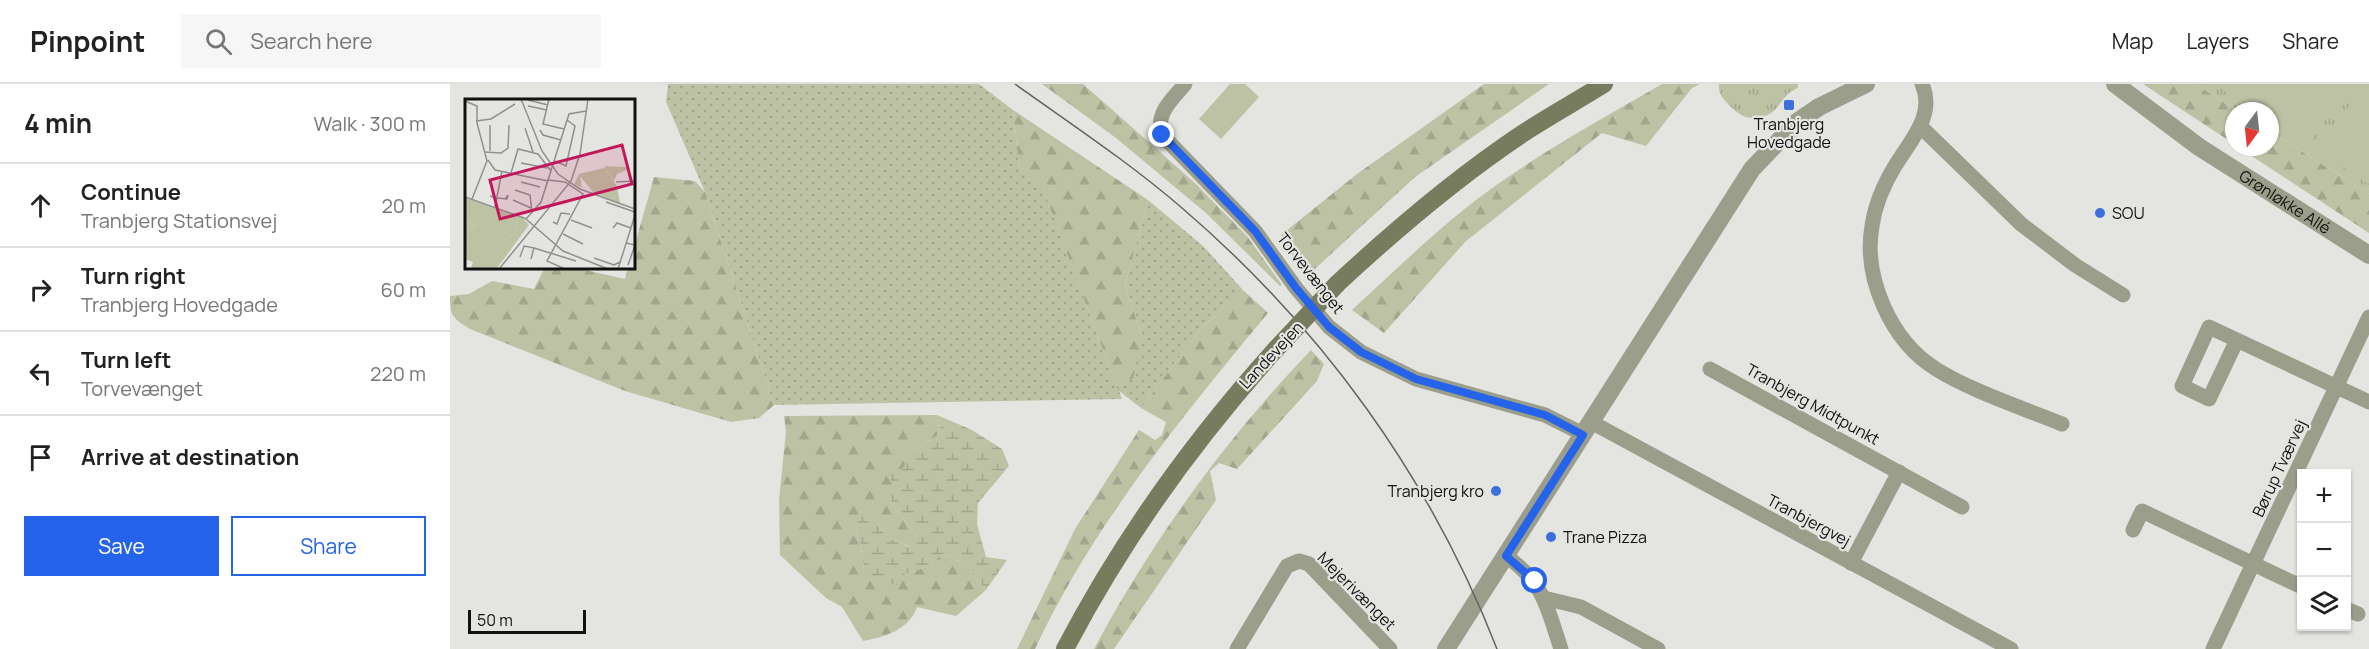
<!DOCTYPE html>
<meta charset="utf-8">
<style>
:root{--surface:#fff;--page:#f6f6f6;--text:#222;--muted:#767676;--line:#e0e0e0;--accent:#2563eb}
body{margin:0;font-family:Manrope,sans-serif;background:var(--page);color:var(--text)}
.controls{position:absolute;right:18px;bottom:18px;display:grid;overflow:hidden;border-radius:0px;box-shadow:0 2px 4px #0004}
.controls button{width:54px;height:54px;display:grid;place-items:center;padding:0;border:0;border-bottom:2px solid var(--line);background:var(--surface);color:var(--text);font:30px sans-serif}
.compass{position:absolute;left:1775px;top:18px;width:54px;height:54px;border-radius:50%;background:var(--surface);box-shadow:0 2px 4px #0004;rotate:195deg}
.scale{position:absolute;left:18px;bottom:15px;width:118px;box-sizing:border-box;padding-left:6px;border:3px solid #111110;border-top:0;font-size:16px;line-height:21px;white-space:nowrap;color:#111110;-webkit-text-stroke:4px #e4e4e1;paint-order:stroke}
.stop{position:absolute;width:18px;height:18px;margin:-14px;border:4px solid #2563eb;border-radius:50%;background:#fff}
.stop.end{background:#2563eb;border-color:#fff;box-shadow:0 2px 6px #0008}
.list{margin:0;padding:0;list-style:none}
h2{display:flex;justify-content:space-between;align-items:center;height:78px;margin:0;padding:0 24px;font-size:26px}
h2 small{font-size:20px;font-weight:400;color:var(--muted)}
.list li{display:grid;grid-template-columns:39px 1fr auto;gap:18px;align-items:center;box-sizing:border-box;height:84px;padding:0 24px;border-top:2px solid var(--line)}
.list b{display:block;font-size:22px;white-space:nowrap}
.list p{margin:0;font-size:20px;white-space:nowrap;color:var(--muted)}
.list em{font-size:20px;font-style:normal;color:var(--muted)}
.actions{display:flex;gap:12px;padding:18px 24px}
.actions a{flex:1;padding:14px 0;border:2px solid var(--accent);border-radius:0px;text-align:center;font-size:21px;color:var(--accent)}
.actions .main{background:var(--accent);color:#fff}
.icon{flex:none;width:33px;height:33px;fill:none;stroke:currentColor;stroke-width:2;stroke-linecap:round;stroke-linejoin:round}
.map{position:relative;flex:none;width:1919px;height:565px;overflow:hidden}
header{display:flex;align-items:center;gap:36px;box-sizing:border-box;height:84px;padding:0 30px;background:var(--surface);border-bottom:2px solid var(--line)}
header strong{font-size:28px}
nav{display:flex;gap:33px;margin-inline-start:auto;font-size:21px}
.search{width:420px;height:54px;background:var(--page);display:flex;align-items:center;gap:15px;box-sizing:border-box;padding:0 21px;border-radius:0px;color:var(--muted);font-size:22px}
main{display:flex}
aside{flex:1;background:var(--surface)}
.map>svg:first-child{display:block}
</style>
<header>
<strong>Pinpoint</strong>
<div class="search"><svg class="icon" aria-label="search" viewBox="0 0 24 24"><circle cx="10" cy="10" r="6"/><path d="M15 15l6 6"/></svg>Search here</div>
<nav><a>Map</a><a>Layers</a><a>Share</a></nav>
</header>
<main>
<aside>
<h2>4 min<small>Walk · 300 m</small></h2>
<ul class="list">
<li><svg class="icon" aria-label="ahead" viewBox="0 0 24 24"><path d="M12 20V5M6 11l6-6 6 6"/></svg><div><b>Continue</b><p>Tranbjerg Stationsvej</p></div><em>20 m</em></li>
<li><svg class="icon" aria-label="right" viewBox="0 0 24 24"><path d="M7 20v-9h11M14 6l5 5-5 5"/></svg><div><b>Turn right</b><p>Tranbjerg Hovedgade</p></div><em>60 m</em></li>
<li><svg class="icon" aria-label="left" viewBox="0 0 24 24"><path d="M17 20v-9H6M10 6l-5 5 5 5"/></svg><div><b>Turn left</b><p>Torvevænget</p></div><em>220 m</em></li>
<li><svg class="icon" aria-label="arrive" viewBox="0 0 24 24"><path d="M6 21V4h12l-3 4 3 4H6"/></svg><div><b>Arrive at destination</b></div></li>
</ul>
<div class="actions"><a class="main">Save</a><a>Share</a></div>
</aside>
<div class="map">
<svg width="1919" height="565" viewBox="0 0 1919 565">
<defs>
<pattern id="grass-dots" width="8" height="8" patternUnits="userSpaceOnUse" patternTransform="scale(1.5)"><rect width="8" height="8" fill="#bec2a4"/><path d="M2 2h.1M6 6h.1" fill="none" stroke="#a2a68c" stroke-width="1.8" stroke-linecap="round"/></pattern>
<pattern id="forest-firs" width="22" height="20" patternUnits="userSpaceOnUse" patternTransform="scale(1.5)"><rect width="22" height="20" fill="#bec2a4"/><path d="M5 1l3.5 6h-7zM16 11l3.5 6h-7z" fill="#a2a68c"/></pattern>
<pattern id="wetland-marsh" width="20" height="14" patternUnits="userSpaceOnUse" patternTransform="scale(1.5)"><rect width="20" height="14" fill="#bec2a4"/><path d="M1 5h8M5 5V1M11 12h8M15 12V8" fill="none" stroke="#a2a68c"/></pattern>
<pattern id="park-tufts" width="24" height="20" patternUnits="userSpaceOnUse" patternTransform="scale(1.5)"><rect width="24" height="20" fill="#bec2a4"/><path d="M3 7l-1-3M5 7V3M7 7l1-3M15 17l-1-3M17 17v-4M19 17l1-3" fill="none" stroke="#a2a68c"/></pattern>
</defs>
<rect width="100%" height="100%" fill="#e4e4e1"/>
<path fill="url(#grass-dots)" d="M218 0H529L563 26 569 83 592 101 668 306 692 253 675 201 698 116 753 162 793 206 750 246 691 324 669 307 672 315 324 321 255 108 216 18Z"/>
<g fill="url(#forest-firs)">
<path d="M592 0H633L745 99 797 152 832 201 830 202 756 129 666 54Z"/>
<path d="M1034 0H1099L965 93 855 194 831 151 907 90Z"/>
<path d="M1212 0H1250L1242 4 1196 62 1152 49 1015 158 934 249 902 226C949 183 995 137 1048 100 1100 63 1157 32 1212 0Z"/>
<path d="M1693 0H1746L1788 27H1784V60Z"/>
<path d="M563 26 698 116 675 201 692 253 683 294 668 306 592 102 569 83Z"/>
<path d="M1820 47 1919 110V149L1788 63H1820Z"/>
<path d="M204 93 245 97 255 108 324 321 309 334 281 338 175 307 20 245C3 234 0 233 0 212L19 210 42 197 84 205 95 183H122L175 195 178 183H183V167Z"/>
<path d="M793 206 818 229C731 334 643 441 585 565H567L625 445 689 346 705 356 712 351 716 338 691 324 750 246Z"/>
<path d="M861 266 874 280 867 297 787 385 769 379 760 387 766 416 664 565H644C703 455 775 356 861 266Z"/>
<path d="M487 331 491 341 487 352 460 368 442 421 467 452 461 463 438 454 427 439 406 447 411 464 414 485 453 491 476 483 492 470 511 478 536 506 506 532 467 523C459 546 435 553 413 557L392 523 376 514 330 471 329 416 336 347 334 332Z"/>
</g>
<path fill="url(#wetland-marsh)" d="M487 331 522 346 552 365 559 382 528 419 527 440 536 473 557 476 536 506 511 478 492 470 476 483 453 491 448 501 418 494 414 485 411 464 406 447 409 431 427 439 438 454 460 463 467 452 442 421 441 389 454 383 460 368 487 352 491 341Z"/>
<g fill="url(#park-tufts)">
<path d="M1269 0H1348V4C1327 12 1332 33 1303 34 1294 34 1288 29 1282 24 1274 16 1268 11 1269 0Z"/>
<path d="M1746 0H1919V110L1820 47V27H1788Z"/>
</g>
<g fill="#bec2a4">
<path d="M780 0H795L809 13 771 55 749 35Z"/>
<path d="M1764 0H1898L1859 61 1820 36V27H1806Z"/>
<path d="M1913 0H1919V100L1869 68Z"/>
</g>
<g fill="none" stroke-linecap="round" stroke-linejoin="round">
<g stroke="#9b9e8a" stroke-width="15">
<path d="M735 0C722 16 705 29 712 51L805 147 846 204 879 243 911 268 966 295 1095 331 1133 350"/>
<path d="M1472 0C1486 31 1460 57 1445 82 1434 100 1425 121 1422 142 1413 194 1441 257 1486 285 1521 307 1573 324 1612 340"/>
<path d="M1470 42 1571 140 1625 181 1673 211"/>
<path d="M1787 256 1759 315 1732 302 1759 243 1919 318"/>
<path d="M1260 285 1512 423"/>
<path d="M1141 338 1561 565"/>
<path d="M1683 446 1692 427 1852 503"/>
<path d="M1056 472C1094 499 1097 523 1111 565"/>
<path d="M1401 479 1449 388"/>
<path d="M1094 514 1131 523 1208 565"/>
<path d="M1896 525 1908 530"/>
<path d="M787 565 837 482 849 477 859 480 940 565"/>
<path d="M1763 565 1919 233"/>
</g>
<g stroke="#9b9e8a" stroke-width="18">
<path id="s1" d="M1665 0 1749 63 1919 171"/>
<path d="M996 565 1302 85 1347 38 1369 23 1416 0"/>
</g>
<g stroke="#787c5e" stroke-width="18">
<path d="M887 200C945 146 1006 94 1072 50 1099 32 1127 17 1154 0"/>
<path d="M615 565C672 456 743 357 826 265"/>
</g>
<path stroke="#636362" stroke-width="1.5" d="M565 0C621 40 680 79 732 124 872 244 980 393 1047 565"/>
<path stroke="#787c5e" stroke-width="18" d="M826 265 887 200"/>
</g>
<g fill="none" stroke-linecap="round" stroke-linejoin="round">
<path stroke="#2563eb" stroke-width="8" d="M712 51 805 147 846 204 879 243 911 268 966 295 1095 331 1133 351 1056 472 1085 497"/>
</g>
<g fill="#3e6fdf" stroke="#e4e4e1" stroke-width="2">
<rect x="1333" y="15" width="12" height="12" rx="3"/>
<circle cx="1650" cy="129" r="6"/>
<circle cx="1046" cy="407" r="6"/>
<circle cx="1101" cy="453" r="6"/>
</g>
<g text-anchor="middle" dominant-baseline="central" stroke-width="4.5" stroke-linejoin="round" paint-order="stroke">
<g font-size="16" fill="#111110" stroke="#e4e4e1" text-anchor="start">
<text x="1339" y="40" text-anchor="middle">Tranbjerg<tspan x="1339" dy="18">Hovedgade</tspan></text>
<text x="1662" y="129">SOU</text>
<text x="1034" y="407" text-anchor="end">Tranbjerg kro</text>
<text x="1113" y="453">Trane Pizza</text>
</g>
<g font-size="16" fill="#111110" stroke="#e4e4e1">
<text stroke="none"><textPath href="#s1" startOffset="207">Grønløkke Allé</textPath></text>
<text transform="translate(861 189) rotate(52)">Torvevænget</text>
<text transform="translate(821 271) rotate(-47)">Landevejen</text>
<text transform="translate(1363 320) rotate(29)">Tranbjerg Midtpunkt</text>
<text transform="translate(1829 384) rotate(-65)">Børup Tværvej</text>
<text transform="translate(1359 436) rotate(28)">Tranbjergvej</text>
<text transform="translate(907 507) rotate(45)">Mejerivænget</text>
</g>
</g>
<g transform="translate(15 15)">
<rect width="170" height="170" fill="#e4e4e1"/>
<path d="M139 69 152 87 155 104 128 93 115 77 117 89 109 85 114 75Z" fill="#bec2a4"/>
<path d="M142 67 162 68 164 70 152 75 149 82 139 69ZM0 99 58 119 64 126 32 169H6L8 163 0 160V144L5 145 11 127 0 122 48 137 54 119 0 104Z" fill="#bec2a4"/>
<path d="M1 102 54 119 48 137 1 123 11 127 6 144 12 127 25 131 23 140 26 132 41 136 36 154 0 144Z" fill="#bec2a4"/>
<path d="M2 103 24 110 19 128 0 121ZM27 111 49 118 44 135 21 127ZM23 143a8 8 0 1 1 16 0a8 8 0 1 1-16 0Z" fill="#bec2a4"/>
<path fill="none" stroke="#90908d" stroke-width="1.5" d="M56 0 77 52 93 75 115 90 170 110M84 0 78 25 99 30M63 1 83 6M0 2 12 7V24L22 62 7 100M63 7 82 11M11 22 26 20 50 5M60 29 68 53M75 31 78 36 96 41M25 52V26M19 53 36 54 43 49 44 26M23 61 30 71 83 82M90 62 101 67 110 27 102 21M56 64 82 69M46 74 53 50 73 55 86 72M83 81 100 83 118 95 82 162 100 170M56 83 75 88M151 83 170 82M50 91 65 96 67 113M25 97 32 99 42 100 43 96 40 100M0 98 62 120M48 101 66 109M141 103 170 113M30 108 37 72M61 120 76 103 104 15 121 12M61 120 98 152 143 170M106 121 127 129M88 123 92 125 96 114 105 115M148 129 152 124 166 129M98 135 118 145M161 144 170 146 163 166M55 158 59 147 69 149M129 159 149 166 155 163M66 160 69 149 111 162M34 170 106 82 115 55 123 0M153 170 170 116"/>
<path fill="#c2185b" fill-opacity="0.15" stroke="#c2185b" stroke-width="3" d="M157 46 167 85 35 120 25 81Z"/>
<rect width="170" height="170" fill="none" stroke="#111110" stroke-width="3"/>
</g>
</svg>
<div class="controls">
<button>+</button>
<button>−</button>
<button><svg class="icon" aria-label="layers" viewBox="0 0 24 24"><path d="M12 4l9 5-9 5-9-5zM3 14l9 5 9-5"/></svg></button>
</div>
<svg class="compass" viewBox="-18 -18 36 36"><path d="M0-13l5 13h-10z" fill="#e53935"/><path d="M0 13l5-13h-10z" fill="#767676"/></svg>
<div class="scale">50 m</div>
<div class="stop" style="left:1085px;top:497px"></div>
<div class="stop end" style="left:712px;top:51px"></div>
</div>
</main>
